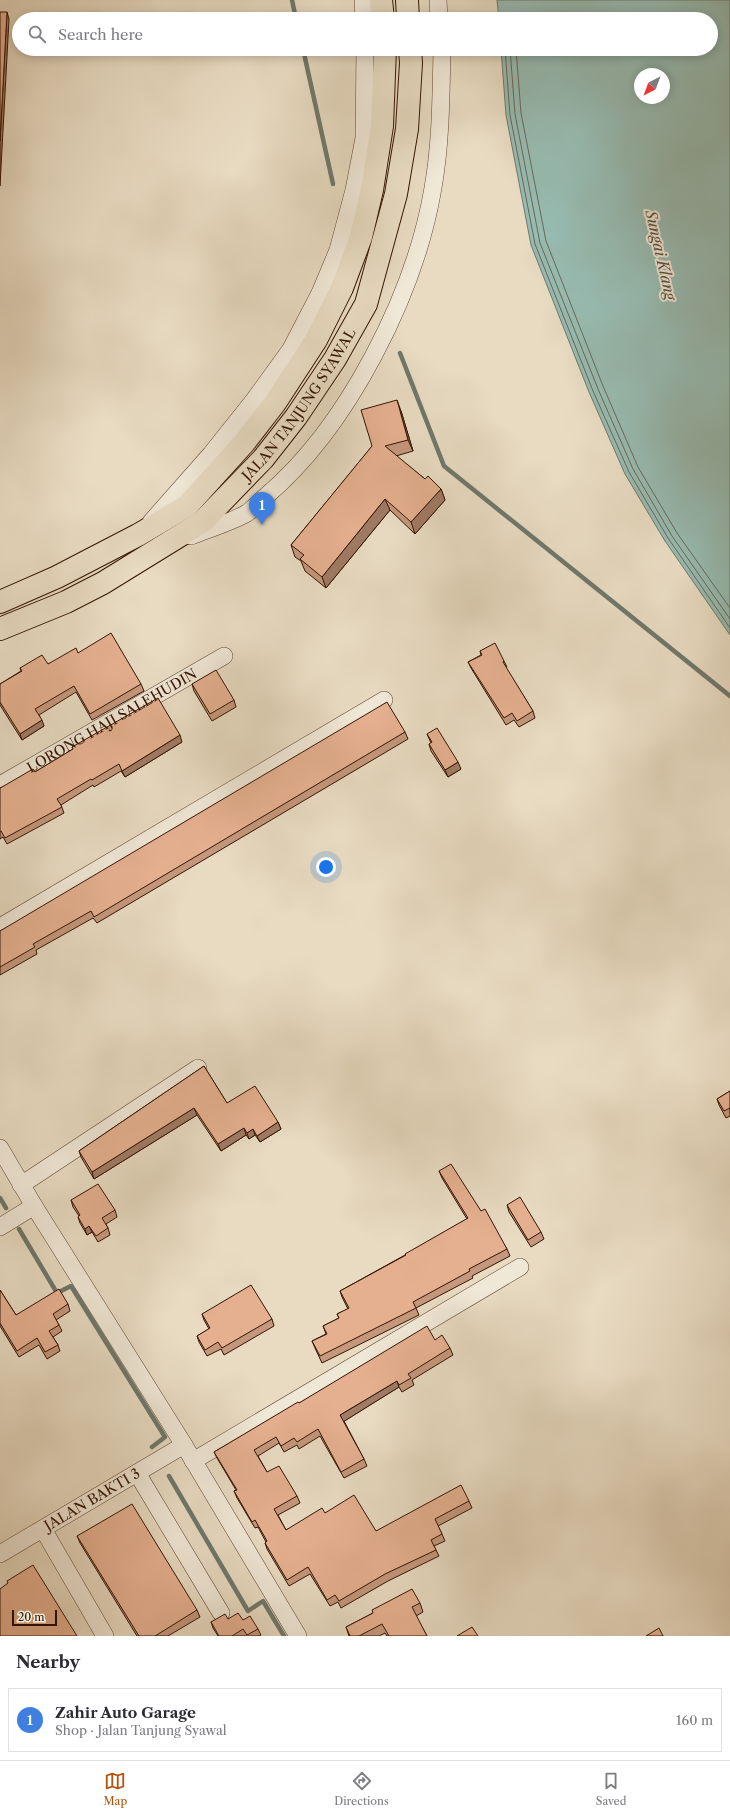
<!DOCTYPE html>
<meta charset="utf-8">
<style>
:root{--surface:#fff;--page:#f7f7f7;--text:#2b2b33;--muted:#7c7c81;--line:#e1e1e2;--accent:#b45309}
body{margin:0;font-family:"Libre Caslon Text",serif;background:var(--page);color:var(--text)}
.compass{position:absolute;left:634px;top:68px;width:36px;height:36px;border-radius:50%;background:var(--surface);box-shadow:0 2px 10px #0003;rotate:221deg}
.scale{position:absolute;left:12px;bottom:10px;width:45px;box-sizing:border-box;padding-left:4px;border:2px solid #341402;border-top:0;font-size:11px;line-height:14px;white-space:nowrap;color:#341402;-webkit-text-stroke:3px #f0e8d7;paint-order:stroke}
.you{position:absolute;left:326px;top:867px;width:14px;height:14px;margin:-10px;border:3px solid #fff;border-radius:50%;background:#1a73e8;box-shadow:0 0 0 6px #1a73e833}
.badge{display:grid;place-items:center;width:26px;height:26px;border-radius:50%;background:var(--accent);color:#fff;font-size:13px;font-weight:700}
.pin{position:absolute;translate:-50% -33px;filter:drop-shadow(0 1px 2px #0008)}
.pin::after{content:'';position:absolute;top:21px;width:14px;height:12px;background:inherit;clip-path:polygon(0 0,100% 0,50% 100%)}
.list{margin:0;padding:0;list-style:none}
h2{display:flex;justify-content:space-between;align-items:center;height:52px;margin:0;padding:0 16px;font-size:17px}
h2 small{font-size:13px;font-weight:400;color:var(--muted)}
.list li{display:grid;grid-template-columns:26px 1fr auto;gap:12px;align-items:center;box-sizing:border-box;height:64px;margin:0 8px 8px;padding:0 8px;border:1px solid var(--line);border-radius:0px}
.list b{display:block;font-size:15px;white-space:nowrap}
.list p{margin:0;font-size:13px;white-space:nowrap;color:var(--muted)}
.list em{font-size:13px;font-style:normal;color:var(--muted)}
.icon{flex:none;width:22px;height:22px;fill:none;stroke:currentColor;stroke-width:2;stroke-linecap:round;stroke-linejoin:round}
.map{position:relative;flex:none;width:730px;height:1636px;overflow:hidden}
.search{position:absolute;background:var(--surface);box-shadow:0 2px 10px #0003;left:12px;right:12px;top:12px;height:44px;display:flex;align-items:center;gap:10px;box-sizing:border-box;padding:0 14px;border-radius:22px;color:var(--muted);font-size:15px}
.sheet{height:124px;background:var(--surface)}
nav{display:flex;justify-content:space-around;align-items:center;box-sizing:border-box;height:56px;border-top:1px solid var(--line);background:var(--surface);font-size:11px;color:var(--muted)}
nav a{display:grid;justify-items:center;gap:2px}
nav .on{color:var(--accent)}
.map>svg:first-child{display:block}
</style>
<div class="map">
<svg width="730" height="1636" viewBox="0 0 730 1636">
<rect width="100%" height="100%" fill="#e8dbc2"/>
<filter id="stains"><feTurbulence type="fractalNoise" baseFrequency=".005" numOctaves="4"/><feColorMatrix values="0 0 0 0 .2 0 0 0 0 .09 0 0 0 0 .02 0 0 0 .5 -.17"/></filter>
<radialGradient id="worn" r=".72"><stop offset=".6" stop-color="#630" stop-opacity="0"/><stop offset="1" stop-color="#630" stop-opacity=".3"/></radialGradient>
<path fill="#97bbb1" stroke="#6f786b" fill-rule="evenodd" d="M497 0H730V635L665 541 625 474 589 392 531 245 506 115 501 49H711V19H499ZM640 74H664V98H640Z"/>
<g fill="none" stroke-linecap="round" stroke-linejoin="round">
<g stroke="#66685a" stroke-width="1">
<path d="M505 49 510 115 535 244 593 391 629 472 668 538 730 628"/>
<path d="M510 49 515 114 540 243 598 389 633 469 672 536 730 619"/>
<path d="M516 49 521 113 546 241 603 386 638 467 677 533 730 608"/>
</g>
<g stroke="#6f786b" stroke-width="4.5">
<path d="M292 0 296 19"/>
<path d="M303 49 333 184"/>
<path d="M400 353 444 466 730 696"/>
<path d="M0 1198 6 1208"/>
<path d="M19 1229 57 1293 71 1286 165 1437 152 1447"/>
<path d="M169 1476 248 1611 263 1601 284 1636"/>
</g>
<g stroke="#614632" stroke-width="18">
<g id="minor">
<path d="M363 0 364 19"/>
<path d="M438 0 439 19"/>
<path d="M151 522 211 454 254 400 291 349 320 293 338 250 354 190 364 138 365 49"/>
<path d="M191 536C206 530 234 521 247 513 254 508 259 502 265 497 348 427 415 294 433 188 441 142 441 96 442 49"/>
<path id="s1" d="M0 785 224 656"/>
<path d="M0 927 384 700"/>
<path d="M0 1148 34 1206 184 1445 298 1636"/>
<path d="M21 1185 198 1068"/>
<path d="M0 1227 34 1206"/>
<path d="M193 1461 520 1267"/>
<path d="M137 1473 221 1613"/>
<path d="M43 1529 105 1636"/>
<path id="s2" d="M0 1554 184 1445"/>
</g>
</g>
<g stroke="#341402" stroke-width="24">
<g id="major">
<path d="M381 0 383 19"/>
<path d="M407 0 408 19"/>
<path d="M0 602 57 577 138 535 187 506 244 443 275 403 316 340 342 288 361 237 372 190 382 126 385 49"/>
<path id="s3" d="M0 629 66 602 103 583 202 522 263 459 296 417 335 359 366 304 396 194 407 129 411 63 410 49"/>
</g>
</g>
<use href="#minor" stroke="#f0e8d7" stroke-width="17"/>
<use href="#major" stroke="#e8dbc2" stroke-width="22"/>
</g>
<g fill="#c5977c" stroke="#341402">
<path d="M401 411 413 451 396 456 425 479 441 489 445 500 415 534 390 510 326 588 305 571 301 561 295 557 291 545Z"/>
<path d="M480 651 504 661 507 667 506 668 533 711 535 718 519 727 514 720 506 725 471 668 468 662 481 655Z"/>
<path d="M78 653 141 684 144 691 92 720 76 692 39 715 44 726 22 740 0 705V684L21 671 20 668 48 664Z"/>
<path d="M192 684 234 700 236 707 212 721 194 691Z"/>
<path d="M405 732 408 739 97 923 93 918 36 950 37 954 0 975V931Z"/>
<path d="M427 734 461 769 448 777 431 751 429 744 431 743Z"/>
<path d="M182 742 125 777 121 771 94 787 93 785 61 805 64 813 7 844 3 837 0 839V788L35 772 73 749 72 747Z"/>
<path d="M204 1066 227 1103 278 1122 281 1129 260 1142 255 1135 249 1139 246 1135 221 1151 197 1115 94 1179 81 1157 79 1151Z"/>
<path d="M730 1091V1116L726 1118 719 1105 717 1099Z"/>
<path d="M439 1171 481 1211 507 1249 510 1256 472 1276 473 1278 416 1308 419 1315 322 1363 315 1348 312 1341 326 1334 323 1326 339 1318 337 1314 348 1309 342 1297 340 1291 405 1255 467 1219 442 1178Z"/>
<path d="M71 1200 115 1210 117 1217 106 1224 108 1228 110 1235 98 1242 92 1232 87 1235 80 1223 78 1217 79 1216 73 1207Z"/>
<path d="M507 1205 541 1232 544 1239 531 1247 509 1212Z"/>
<path d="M0 1290 16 1315 68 1304 70 1311 56 1320 59 1325 62 1331 53 1337 58 1345 60 1351 47 1359 39 1345 19 1357 0 1326Z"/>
<path d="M202 1314 272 1319 274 1326 224 1355 221 1349 207 1356 199 1342 197 1336 209 1329 204 1320Z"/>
<path d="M435 1340 450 1348 453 1355 412 1380 414 1385 402 1392 399 1387 344 1421 364 1459 367 1466 344 1478 320 1436 299 1449 297 1445 284 1452 279 1443 258 1456 267 1472 297 1496 300 1503 278 1515 286 1530 325 1513 376 1531 469 1501 472 1508 438 1526 442 1534 445 1541 434 1546 439 1556 388 1581 341 1608 338 1602 330 1606 310 1574 289 1586 267 1549 265 1543 266 1542 258 1527 255 1528 237 1498 234 1491 236 1490 217 1458 214 1452 299 1403Z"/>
<path d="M77 1536 197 1610 200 1617 168 1636H137L80 1543Z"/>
<path d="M420 1603 423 1612 416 1616 427 1636H387L385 1633 379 1636H349L346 1627 373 1613Z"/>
<path d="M228 1619 243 1620 258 1629 261 1635 259 1636H218L213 1628 211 1622Z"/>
</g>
<g fill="#a07b65" stroke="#341402">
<path d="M7 12 9 19 0 186V141Z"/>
<path d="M397 400 401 411 413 451 408 440Z"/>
<path d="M441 489 445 500 415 534 411 522Z"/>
<path d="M385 499 390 510 326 588 322 577Z"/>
<path d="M42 720 44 726 22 740 20 734Z"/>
<path d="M180 735 182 742 125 777 122 771Z"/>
<path d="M458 762 461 769 448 777 445 770Z"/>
<path d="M194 1108 197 1115 94 1179 92 1172Z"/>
<path d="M278 1122 281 1129 260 1142 257 1136Z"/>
<path d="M244 1128 246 1135 221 1151 218 1144Z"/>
<path d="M253 1129 255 1135 249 1139 247 1133Z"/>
<path d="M89 1226 92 1232 87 1235 85 1229Z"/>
<path d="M397 1381 399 1387 343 1422 340 1415Z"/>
</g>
<g fill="#e5b090" stroke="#341402">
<path d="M0 12H7L0 141Z"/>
<path d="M397 400 408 440 385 446 425 479 428 476 441 489 411 522 385 499 322 577 300 559 304 555 291 545 372 446 361 410Z"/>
<path d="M111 633 141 684 90 714 74 686 35 709 42 720 20 734 0 702V684L22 671 20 668 42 655 48 664 76 648 78 653Z"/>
<path d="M495 643 504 661 503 662 533 711 517 721 512 713 504 718 468 662 482 655 480 651Z"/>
<path d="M216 670 234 700 210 714 192 684Z"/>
<path d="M158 698 180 735 122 771 119 764 92 780 91 779 57 799 62 807 5 838 1 831H0V788L2 787 33 769 35 772 73 749 72 747Z"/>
<path d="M387 702 405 732 94 917 91 911 33 944 35 947 0 967V931Z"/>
<path d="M437 728 458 762 445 770 429 744 432 742 427 734Z"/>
<path d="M204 1066 227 1103 255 1086 278 1122 257 1136 253 1129 247 1133 244 1128 218 1144 194 1108 92 1172 79 1151Z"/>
<path d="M730 1091V1108L724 1111 717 1099Z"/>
<path d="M451 1164 481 1211 485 1209 507 1249 469 1269 470 1271 413 1302 416 1308 320 1356 312 1341 327 1334 323 1326 339 1318 337 1314 349 1308 340 1291 406 1255 405 1254 468 1218 439 1171Z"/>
<path d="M98 1184 115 1210 102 1218 108 1228 96 1236 89 1226 85 1229 78 1217 80 1215 71 1200Z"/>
<path d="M520 1197 541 1232 528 1240 507 1205Z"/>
<path d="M251 1285 272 1319 222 1348 218 1342 205 1350 197 1336 210 1328 202 1314Z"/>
<path d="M59 1289 68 1304 53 1314 59 1325 49 1331 58 1345 45 1352 37 1338 17 1351 0 1323V1290L16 1315Z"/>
<path d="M427 1326 435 1340 442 1335 450 1348 408 1374 411 1378 399 1385 397 1381 340 1415 364 1459 341 1472 318 1429 297 1442 294 1438 281 1446 276 1437 254 1450 267 1472 279 1466 297 1496 274 1509 286 1530 322 1508 325 1513 354 1495 376 1531 461 1485 469 1501 435 1519 442 1534 431 1540 436 1550 385 1574 339 1601 335 1595 327 1600 308 1567 287 1580 265 1543 267 1541 255 1520 252 1522 234 1491 237 1490 214 1452 298 1402 299 1403Z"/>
<path d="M132 1504 197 1610 155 1636H139L77 1536Z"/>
<path d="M33 1565 77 1636H0V1589L8 1583 7 1581Z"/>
<path d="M412 1589 420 1603 412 1607 427 1636H389L382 1624 359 1636H350L346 1627 373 1613 372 1610Z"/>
<path d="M238 1613 243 1620 250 1616 258 1629 247 1635 243 1629 232 1636H219L211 1622 225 1614 228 1619Z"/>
<path d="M472 1627 478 1636H457Z"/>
<path d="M659 1628 663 1636H646Z"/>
</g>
<g text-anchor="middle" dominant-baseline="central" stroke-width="4" stroke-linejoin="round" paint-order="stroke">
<g font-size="14" fill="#341402" stroke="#f0e8d7">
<text stroke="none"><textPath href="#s3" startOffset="382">JALAN TANJUNG SYAWAL</textPath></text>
<text stroke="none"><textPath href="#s1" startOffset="129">LORONG HAJI SALEHUDIN</textPath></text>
<text stroke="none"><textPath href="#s2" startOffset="107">JALAN BAKTI 3</textPath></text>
</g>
<g font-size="15" font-style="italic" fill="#574e3f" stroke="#f0e8d7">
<text transform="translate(661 255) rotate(77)">Sungai Klang</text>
</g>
</g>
<rect width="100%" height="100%" filter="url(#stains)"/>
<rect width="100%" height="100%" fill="url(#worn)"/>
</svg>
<svg class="compass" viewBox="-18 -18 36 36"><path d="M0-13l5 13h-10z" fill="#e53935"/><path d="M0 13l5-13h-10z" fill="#7c7c81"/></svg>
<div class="scale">20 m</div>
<div class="you"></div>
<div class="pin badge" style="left:262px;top:525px;background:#3f7fe0">1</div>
<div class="search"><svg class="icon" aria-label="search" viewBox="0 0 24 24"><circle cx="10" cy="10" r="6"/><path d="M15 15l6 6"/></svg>Search here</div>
</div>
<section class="sheet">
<h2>Nearby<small></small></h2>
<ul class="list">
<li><span class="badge" style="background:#3f7fe0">1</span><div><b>Zahir Auto Garage</b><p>Shop · Jalan Tanjung Syawal</p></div><em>160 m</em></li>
</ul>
</section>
<nav>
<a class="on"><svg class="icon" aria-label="map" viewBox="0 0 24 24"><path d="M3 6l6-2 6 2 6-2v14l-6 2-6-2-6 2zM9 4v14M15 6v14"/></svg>Map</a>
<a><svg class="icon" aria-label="directions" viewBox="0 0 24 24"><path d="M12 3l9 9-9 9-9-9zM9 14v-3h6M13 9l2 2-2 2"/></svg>Directions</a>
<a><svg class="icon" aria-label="saved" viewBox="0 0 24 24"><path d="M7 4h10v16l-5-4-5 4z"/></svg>Saved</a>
</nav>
